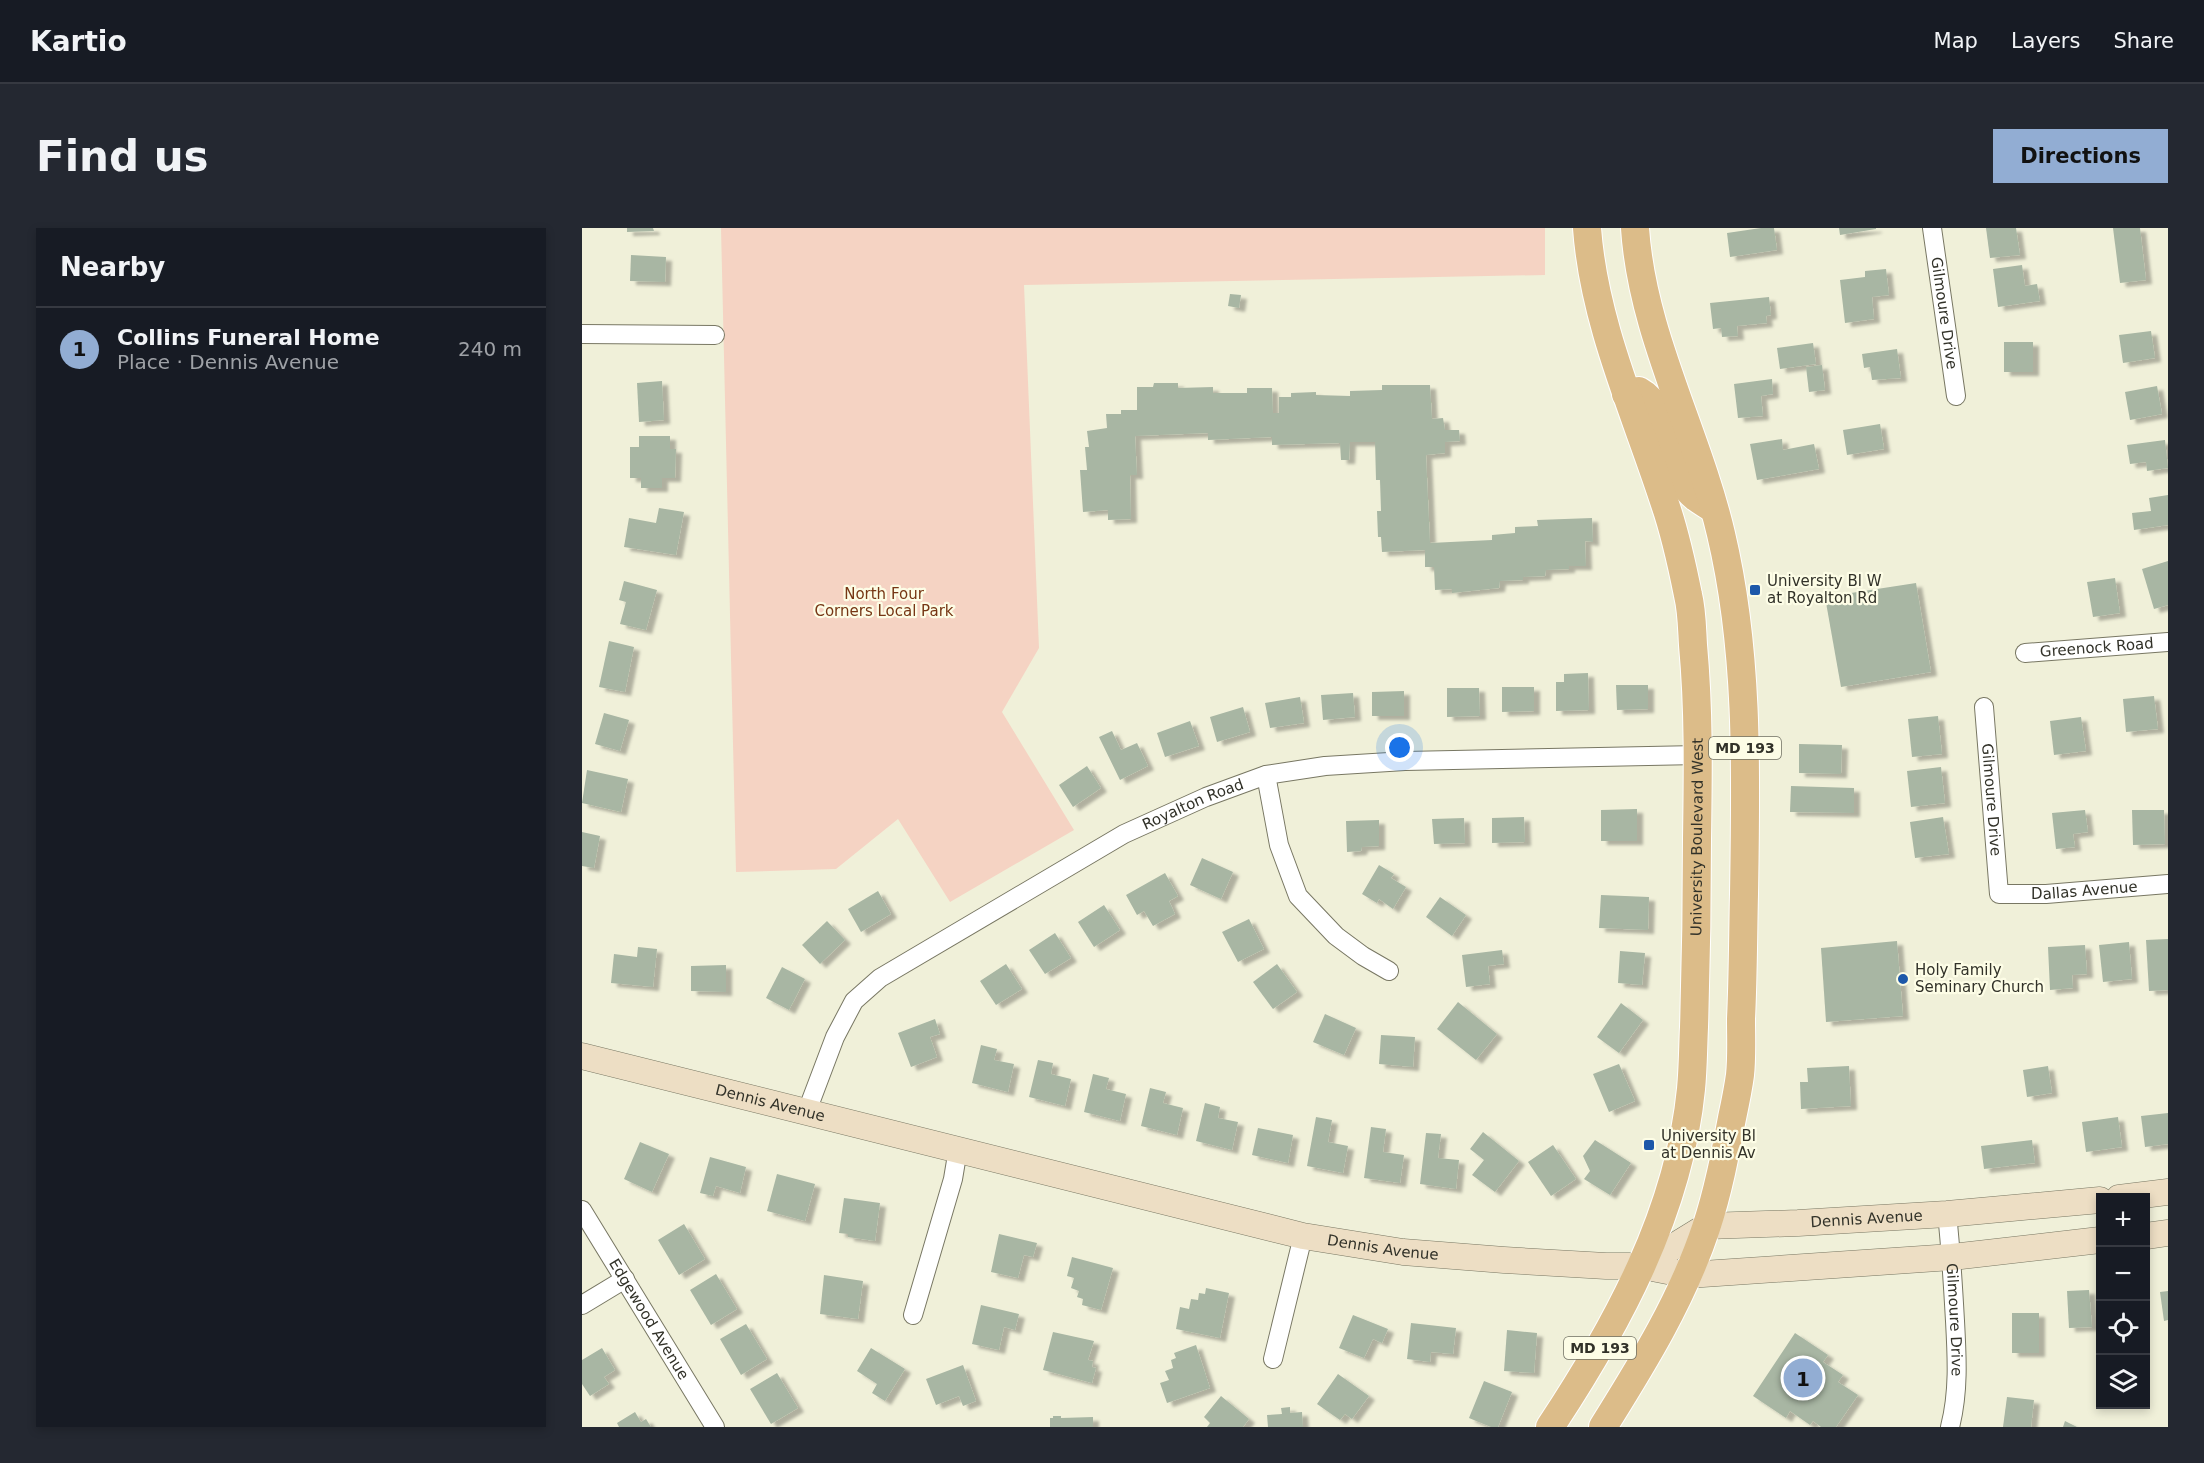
<!DOCTYPE html>
<meta charset="utf-8">
<style>
:root{--surface:#171b24;--page:#242831;--text:#f1f3f6;--muted:#9ea1a6;--line:#363941;--accent:#92add3}
body{margin:0;font-family:"DejaVu Sans",sans-serif;background:var(--page);color:var(--text)}
.controls{position:absolute;right:18px;bottom:18px;display:grid;overflow:hidden;border-radius:0px;box-shadow:0 3px 9px #0003}
.controls button{width:54px;height:54px;display:grid;place-items:center;padding:0;border:0;border-bottom:2px solid var(--line);background:var(--surface);color:var(--text);font:30px sans-serif}
.you{position:absolute;left:818px;top:520px;width:21px;height:21px;margin:-15px;border:4px solid #fff;border-radius:50%;background:#1a73e8;box-shadow:0 0 0 9px #1a73e833}
.badge{display:grid;place-items:center;width:39px;height:39px;border-radius:50%;background:var(--accent);color:#111;font-size:20px;font-weight:700}
.pin{position:absolute;translate:-50% -50%;border:3px solid #fff;box-shadow:0 2px 6px #0006}
.list{margin:0;padding:0;list-style:none}
h2{display:flex;justify-content:space-between;align-items:center;height:78px;margin:0;padding:0 24px;font-size:26px}
h2 small{font-size:20px;font-weight:400;color:var(--muted)}
.list li{display:grid;grid-template-columns:39px 1fr auto;gap:18px;align-items:center;box-sizing:border-box;height:84px;padding:0 24px;border-top:2px solid var(--line)}
.list b{display:block;font-size:22px;white-space:nowrap}
.list p{margin:0;font-size:20px;white-space:nowrap;color:var(--muted)}
.list em{font-size:20px;font-style:normal;color:var(--muted)}
.icon{flex:none;width:33px;height:33px;fill:none;stroke:currentColor;stroke-width:2;stroke-linecap:round;stroke-linejoin:round}
.map{position:relative;flex:none;width:1586px;height:1199px;overflow:hidden;border-radius:0px}
header{display:flex;align-items:center;gap:36px;box-sizing:border-box;height:84px;padding:0 30px;background:var(--surface);border-bottom:2px solid var(--line)}
header strong{font-size:28px}
nav{display:flex;gap:33px;margin-inline-start:auto;font-size:21px}
.intro{display:flex;align-items:center;justify-content:space-between;box-sizing:border-box;height:144px;padding:0 36px}
h1{margin:0;font-size:42px}
.button{padding:15px 27px;border-radius:0px;background:var(--accent);color:#111;font-size:21px;font-weight:700}
main{display:flex;gap:36px;padding:0 36px}
aside{flex:1;background:var(--surface);border-radius:0px;box-shadow:0 3px 9px #0003}
.map>svg:first-child{display:block}
</style>
<header>
<strong>Kartio</strong>
<nav><a>Map</a><a>Layers</a><a>Share</a></nav>
</header>
<div class="intro"><h1>Find us</h1><a class="button">Directions</a></div>
<main>
<aside>
<h2>Nearby<small></small></h2>
<ul class="list">
<li><span class="badge">1</span><div><b>Collins Funeral Home</b><p>Place · Dennis Avenue</p></div><em>240 m</em></li>
</ul>
</aside>
<div class="map">
<svg width="1586" height="1199" viewBox="0 0 1586 1199">
<defs>
<filter id="shadow"><feDropShadow dx="6" dy="4" stdDeviation="1.5" flood-color="#0004"/></filter>
</defs>
<rect width="100%" height="100%" fill="#f0f0d9"/>
<path fill="#f5d3c3" d="M139 0H963V47L442 57 457 420 420 484 492 602 368 674 316 591 254 641 154 644Z"/>
<g fill="#a8b6a3" filter="url(#shadow)">
<path d="M45 0H71L72 3 45 4Z"/>
<path d="M1179 0H1192L1195 22 1148 29 1145 5Z"/>
<path d="M1257 0H1294V1L1258 7Z"/>
<path d="M1404 0H1434L1438 27 1408 30Z"/>
<path d="M1531 0H1558L1564 52 1538 55Z"/>
<path d="M49 27 84 29 83 54 48 53Z"/>
<path d="M1440 37 1443 58 1455 56 1458 73 1416 79 1411 41Z"/>
<path d="M1304 41 1307 67 1290 69 1292 91 1263 95 1258 52 1283 49V43Z"/>
<path d="M648 66 659 67 657 80 646 78Z"/>
<path d="M1187 69 1189 87 1184 88 1185 95 1155 98 1156 108 1140 109 1139 100 1131 101 1128 75Z"/>
<path d="M1569 103 1573 130 1541 135 1537 107Z"/>
<rect x="1422" y="114" width="29" height="30"/>
<path d="M1231 115 1234 136 1198 141 1195 120Z"/>
<path d="M1315 121 1319 150 1290 152 1288 139 1282 140 1280 126Z"/>
<path d="M1240 137 1243 162 1227 164 1224 139Z"/>
<path d="M1190 151 1191 166 1179 168 1181 188 1156 190 1152 156Z"/>
<path d="M80 153 82 192 57 194 55 155Z"/>
<path d="M572 155H596V160L631 159V165H665V160H690L691 185H697V169H709V165L734 164V167L768 168V163L800 162V157H848L850 191 861 190 863 202H877L878 213 863 214V225L844 227 848 315 910 312V307L933 305V299L956 298 955 292 1010 290 1011 314 1003 313 1004 338H987V341L964 342 963 348 941 349V352L918 353 917 360 870 365V361L853 362 852 339H843V322L800 324 799 309H796L795 283H799L798 252H794L793 214H768L767 232H759L758 215 690 217V209L626 212V205L553 208 555 247H548L549 291 526 292V282L501 284 498 242H505L503 219H507L505 203 525 200 524 186H539V182H555V159H571Z"/>
<path d="M1575 158 1580 186 1548 192 1543 164Z"/>
<path d="M1298 196 1302 221 1265 227 1261 202Z"/>
<path d="M57 208H88V221H94L93 250H80V260H59V250H48V219H57Z"/>
<path d="M1200 211 1201 222 1232 216 1237 241 1175 252 1168 216Z"/>
<path d="M1583 212 1586 240 1565 243 1564 234 1548 236 1545 217Z"/>
<path d="M1586 267V297L1552 302 1550 285 1569 283 1567 270Z"/>
<path d="M77 280 102 284 94 327 42 319 47 290 74 295Z"/>
<path d="M1586 333V377L1572 381 1560 341Z"/>
<path d="M1533 350 1538 385 1511 389 1505 354Z"/>
<path d="M42 353 75 362 64 402 38 396 44 374 37 372Z"/>
<path d="M1334 355 1349 444 1259 459 1243 369Z"/>
<path d="M27 413 52 419 43 464 17 459Z"/>
<path d="M1006 445 1007 482 974 483V454H982V446Z"/>
<path d="M1034 457H1066V481L1035 482Z"/>
<path d="M920 459H952V483L920 484Z"/>
<path d="M865 460H897L898 488 865 489Z"/>
<path d="M822 463V488H790V464Z"/>
<path d="M771 465 773 489 741 492 739 467Z"/>
<path d="M1572 468 1576 501 1544 504 1541 471Z"/>
<path d="M718 469 722 495 688 500 683 475Z"/>
<path d="M661 479 668 504 635 514 628 489Z"/>
<path d="M22 485 47 492 38 523 13 516Z"/>
<path d="M1356 488 1360 526 1330 529 1326 491Z"/>
<path d="M1499 489 1504 523 1472 527 1468 493Z"/>
<path d="M608 493 617 518 583 529 575 505Z"/>
<path d="M530 503 539 522 555 515 566 538 538 552 517 509Z"/>
<path d="M1217 516 1260 517 1259 546 1217 545Z"/>
<path d="M505 538 519 560 491 579 477 557Z"/>
<path d="M1359 539 1363 575 1329 579 1325 543Z"/>
<path d="M5 542 46 551 39 584 0 575Z"/>
<path d="M1209 558 1272 560V585L1208 584Z"/>
<path d="M1055 581V613H1019V582Z"/>
<path d="M1503 582 1506 604 1491 606 1493 619 1474 621 1470 585Z"/>
<path d="M1550 582H1582L1583 616 1551 617Z"/>
<path d="M942 589 943 614 910 615V590Z"/>
<path d="M1361 589 1367 626 1333 630 1328 594Z"/>
<path d="M882 590 883 615 852 616 850 591Z"/>
<path d="M797 592V618L780 619 779 623 765 624 764 593Z"/>
<path d="M0 604 18 608 12 640 0 638Z"/>
<path d="M620 630 651 644 639 671 608 657Z"/>
<path d="M797 637 812 646 809 650 824 659 811 681 797 671 795 675 780 666Z"/>
<path d="M583 645 596 668 587 673 593 686 571 698 562 683 555 687 544 667Z"/>
<path d="M296 663 309 686 279 704 266 681Z"/>
<path d="M1019 667 1067 669 1066 702 1017 700Z"/>
<path d="M858 669 884 687 870 708 844 689Z"/>
<path d="M522 677 538 702 512 719 496 694Z"/>
<path d="M667 691 682 721 656 734 640 704Z"/>
<path d="M245 693 263 712 238 736 220 717Z"/>
<path d="M473 705 489 730 463 746 447 722Z"/>
<path d="M1586 711V762L1567 763 1564 712Z"/>
<path d="M1315 713 1321 788 1244 794 1239 720Z"/>
<path d="M1547 714 1550 751 1521 754 1517 717Z"/>
<path d="M1503 717 1505 746 1490 747 1491 760 1468 762 1466 719Z"/>
<path d="M56 719 75 721 71 759 29 755 32 726 55 729Z"/>
<path d="M920 722 922 736 906 738 908 756 884 759 880 727Z"/>
<path d="M1038 723 1063 725 1060 757 1036 755Z"/>
<path d="M424 736 440 761 414 777 398 753Z"/>
<path d="M695 736 715 764 691 781 671 754Z"/>
<path d="M144 737V764L109 763V738Z"/>
<path d="M200 739 223 751 207 782 184 770Z"/>
<path d="M876 774 915 806 894 832 855 801Z"/>
<path d="M1039 775 1061 792 1037 825 1015 809Z"/>
<path d="M743 786 774 800 762 827 731 814Z"/>
<path d="M353 791 358 806 348 809 355 829 329 839 316 805Z"/>
<path d="M799 807 833 809 831 839 797 836Z"/>
<path d="M399 817 415 821 412 832 432 836 426 864 390 855Z"/>
<path d="M456 832 471 835 469 846 489 851 483 878 447 869Z"/>
<path d="M1037 836 1053 873 1027 884 1011 846Z"/>
<path d="M1267 838 1269 878 1219 881 1218 854H1226L1225 840Z"/>
<path d="M1466 838 1470 865 1445 869 1441 842Z"/>
<path d="M511 846 527 850 524 861 544 866 538 893 502 884Z"/>
<path d="M568 860 584 864 581 875 601 880 595 907 559 898Z"/>
<path d="M623 875 638 879 636 890 656 894 650 922 614 913Z"/>
<path d="M1586 885V916L1563 919 1559 888Z"/>
<path d="M734 889 750 892 746 914 766 918 761 945 725 938Z"/>
<path d="M1536 889 1540 919 1504 924 1500 894Z"/>
<path d="M789 899 804 901 801 924 822 927 818 955 782 950Z"/>
<path d="M676 900 711 907 706 935 670 927Z"/>
<path d="M901 904 937 933 913 964 890 947 902 932 888 921Z"/>
<path d="M844 905 859 906 856 930 877 932 874 961 838 956Z"/>
<path d="M1013 912 1049 935 1028 967 1002 951 1008 943 1001 928Z"/>
<path d="M1450 912 1453 935 1402 941 1399 918Z"/>
<path d="M58 914 87 926 70 964 42 951Z"/>
<path d="M971 917 994 951 969 968 946 934Z"/>
<path d="M128 929 164 939 158 965 134 958 131 968 118 965Z"/>
<path d="M195 946 233 956 223 993 185 983Z"/>
<path d="M262 970 298 975 293 1013 266 1009V1006L257 1005Z"/>
<path d="M102 996 123 1031 97 1047 76 1012Z"/>
<path d="M417 1006 455 1015 451 1029 442 1027 436 1050 409 1044Z"/>
<path d="M490 1029 531 1040 519 1082 500 1077 501 1071 495 1069 497 1063 489 1060 492 1050 485 1048Z"/>
<path d="M134 1046 155 1081 129 1097 108 1062Z"/>
<path d="M242 1047 281 1053 276 1091 238 1086Z"/>
<path d="M624 1060 647 1065 638 1110 594 1101 598 1079 607 1081 609 1071 616 1072 617 1065 623 1066Z"/>
<path d="M1507 1062 1510 1099 1487 1100 1485 1063Z"/>
<path d="M1586 1063V1092L1582 1093 1578 1064Z"/>
<path d="M399 1077 437 1086 433 1102 422 1099 417 1122 390 1116Z"/>
<rect x="1430" y="1085" width="27" height="40"/>
<path d="M771 1087 806 1101 800 1115 791 1111 782 1130 757 1120Z"/>
<path d="M829 1095 874 1100 871 1126 849 1124 848 1134 825 1131Z"/>
<path d="M164 1096 185 1131 159 1147 138 1111Z"/>
<path d="M925 1102 955 1105 952 1145 922 1143Z"/>
<path d="M471 1104 512 1113 506 1132 511 1133 510 1139 514 1140 510 1155 461 1142Z"/>
<path d="M1213 1105 1246 1127 1241 1134 1261 1147 1256 1154 1276 1167 1254 1199H1239L1231 1193 1228 1197 1208 1183 1204 1190 1171 1168Z"/>
<path d="M614 1117 628 1160 585 1175 578 1155 587 1152 583 1143 591 1140 589 1132 594 1130 592 1125Z"/>
<path d="M20 1120 33 1142 22 1149 27 1156 8 1168 0 1156V1132Z"/>
<path d="M289 1120 323 1141 303 1173 290 1165 295 1156 275 1143Z"/>
<path d="M381 1137 394 1173 381 1178 377 1168 354 1177 344 1151Z"/>
<path d="M195 1145 216 1180 189 1196 168 1161Z"/>
<path d="M756 1146 787 1168 770 1191 763 1186 758 1192 735 1176Z"/>
<path d="M902 1153 930 1164 916 1199H909L887 1190Z"/>
<path d="M639 1168 667 1191 661 1199H625L628 1195 622 1189Z"/>
<path d="M1425 1169 1452 1172 1449 1199H1421Z"/>
<path d="M708 1179V1185L720 1184 721 1199H686L685 1187 700 1186 699 1180Z"/>
<path d="M53 1184 59 1194 64 1191 69 1199H37L35 1195Z"/>
<path d="M471 1188H479V1190L511 1189V1199H468V1190H471Z"/>
<path d="M1483 1193 1495 1199H1481Z"/>
</g>
<g fill="none" stroke-linecap="round" stroke-linejoin="round">
<g stroke="#787763" stroke-width="20">
<g id="street">
<path id="s1" d="M1350 0 1374 168"/>
<path d="M0 106 133 107"/>
<path id="s2" d="M1443 425 1586 414"/>
<path id="s3" d="M1402 479 1417 666H1464L1586 656"/>
<path d="M684 547 697 617 716 668 754 708 781 728 807 743"/>
<path id="s4" d="M225 883 253 809 272 773 298 750 542 606 624 569 684 547 743 538 823 533 1116 527"/>
<path id="s5" d="M0 982 133 1199"/>
<path id="s6" d="M1365 986C1369 1022 1371 1057 1373 1093 1375 1129 1377 1164 1368 1199"/>
<path d="M0 1077 43 1051"/>
<path d="M331 1087 371 951 376 921"/>
<path d="M691 1131 721 1008"/>
</g>
</g>
<g stroke="#787763" stroke-width="27">
<g id="secondary">
<path id="s7" d="M0 828 721 1008 821 1024 922 1032 1024 1038H1060L1106 1047 1370 1029 1518 1012"/>
<path d="M1537 970 1586 964"/>
<path d="M1564 1008 1586 1005"/>
<path id="s8" d="M1060 1038 1125 998 1216 995 1365 986 1518 972"/>
</g>
</g>
<g stroke="#fff" stroke-width="30">
<g id="primary">
<path d="M1044 166 1057 163C1087 179 1087 231 1103 257 1109 268 1121 274 1132 281"/>
<path id="s9" d="M968 1199C1035 1098 1097 984 1109 861 1111 841 1111 820 1112 799 1114 736 1115 674 1115 611 1116 546 1117 482 1111 417 1110 401 1110 383 1106 367 1100 337 1093 305 1083 276 1054 186 1012 96 1005 0"/>
<path d="M1021 1199C1061 1135 1100 1072 1124 1000 1136 964 1143 927 1150 890 1153 876 1156 862 1158 847 1160 829 1159 810 1159 791 1161 750 1161 708 1162 666 1164 546 1167 424 1139 306 1115 203 1060 107 1053 0"/>
</g>
</g>
<use href="#street" stroke="#fff" stroke-width="18"/>
<use href="#secondary" stroke="#eddec4" stroke-width="26"/>
<use href="#primary" stroke="#dcbc89" stroke-width="28"/>
</g>
<g fill="#1d58a9" stroke="#fdfde6" stroke-width="2">
<rect x="1167" y="356" width="12" height="12" rx="3"/>
<circle cx="1321" cy="751" r="6"/>
<rect x="1061" y="911" width="12" height="12" rx="3"/>
</g>
<g text-anchor="middle" dominant-baseline="central" stroke-width="4.5" stroke-linejoin="round" paint-order="stroke">
<g fill="#fdfde6" stroke="#6f6f62" stroke-width="1.5">
<rect x="1127" y="509" width="72" height="22" rx="4.5"/>
<rect x="982" y="1109" width="72" height="22" rx="4.5"/>
</g>
<g font-size="14" font-weight="bold" fill="#323229">
<text x="1163" y="520">MD 193</text>
<text x="1018" y="1120">MD 193</text>
</g>
<g font-size="15" fill="#323229" stroke="#fdfde6">
<text stroke="none"><textPath href="#s1" startOffset="86">Gilmoure Drive</textPath></text>
<text stroke="none"><textPath href="#s2" startOffset="72">Greenock Road</textPath></text>
<text stroke="none"><textPath href="#s3" startOffset="93">Gilmoure Drive</textPath></text>
<text stroke="none"><textPath href="#s4" startOffset="513">Royalton Road</textPath></text>
<text stroke="none"><textPath href="#s9" startOffset="622">University Boulevard West</textPath></text>
<text stroke="none"><textPath href="#s3" startOffset="273">Dallas Avenue</textPath></text>
<text stroke="none"><textPath href="#s7" startOffset="194">Dennis Avenue</textPath></text>
<text stroke="none"><textPath href="#s8" startOffset="236">Dennis Avenue</textPath></text>
<text stroke="none"><textPath href="#s7" startOffset="824">Dennis Avenue</textPath></text>
<text stroke="none"><textPath href="#s5" startOffset="128">Edgewood Avenue</textPath></text>
<text stroke="none"><textPath href="#s6" startOffset="106">Gilmoure Drive</textPath></text>
</g>
<g font-size="15" fill="#323229" stroke="#fdfde6" text-anchor="start">
<text x="1185" y="353">University Bl W<tspan x="1185" dy="17">at Royalton Rd</tspan></text>
<text x="1333" y="742">Holy Family<tspan x="1333" dy="17">Seminary Church</tspan></text>
<text x="1079" y="908">University Bl<tspan x="1079" dy="17">at Dennis Av</tspan></text>
</g>
<g font-size="15" fill="#763614" stroke="#fdfde6">
<text x="302" y="366">North Four<tspan x="302" dy="17">Corners Local Park</tspan></text>
</g>
</g>
</svg>
<div class="controls">
<button>+</button>
<button>−</button>
<button><svg class="icon" aria-label="locate" viewBox="0 0 24 24"><circle cx="12" cy="12" r="6"/><path d="M12 2v4M12 18v4M2 12h4M18 12h4"/></svg></button>
<button><svg class="icon" aria-label="layers" viewBox="0 0 24 24"><path d="M12 4l9 5-9 5-9-5zM3 14l9 5 9-5"/></svg></button>
</div>
<div class="you"></div>
<div class="pin badge" style="left:1221px;top:1150px">1</div>
</div>
</main>
